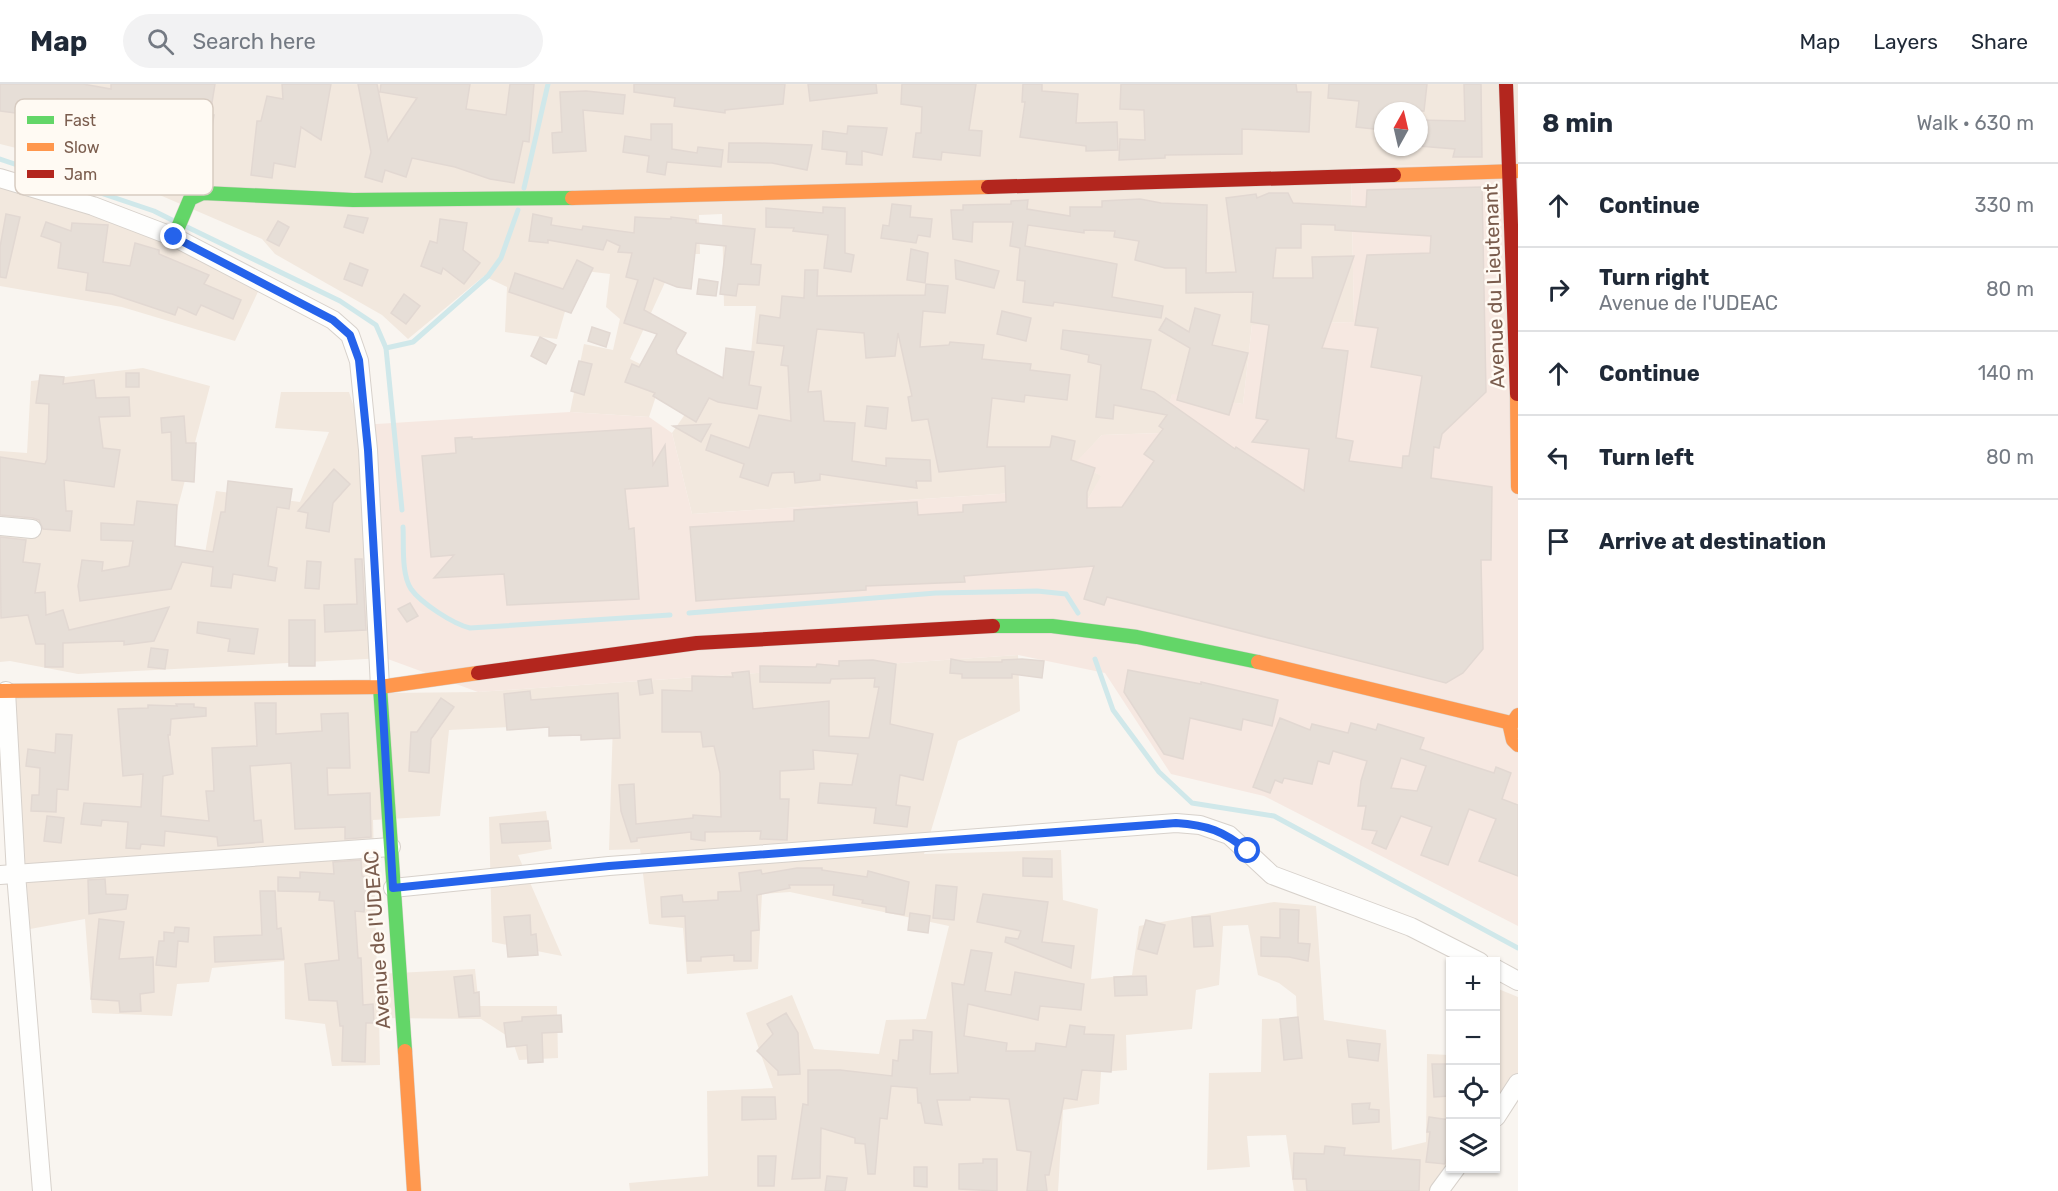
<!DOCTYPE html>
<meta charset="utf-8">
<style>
:root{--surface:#fff;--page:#f2f2f3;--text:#1f2937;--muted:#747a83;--line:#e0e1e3}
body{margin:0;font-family:Rubik,sans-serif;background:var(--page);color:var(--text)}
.controls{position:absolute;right:18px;bottom:18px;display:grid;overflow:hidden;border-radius:0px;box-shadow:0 2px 4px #0004}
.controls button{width:54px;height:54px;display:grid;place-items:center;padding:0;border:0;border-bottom:2px solid var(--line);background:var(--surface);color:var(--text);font:30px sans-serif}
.compass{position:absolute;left:1374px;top:18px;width:54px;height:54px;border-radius:50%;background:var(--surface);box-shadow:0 2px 4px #0004;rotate:8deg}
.stop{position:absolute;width:18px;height:18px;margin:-14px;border:4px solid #2563eb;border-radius:50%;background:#fff}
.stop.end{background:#2563eb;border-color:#fff;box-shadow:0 2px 6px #0008}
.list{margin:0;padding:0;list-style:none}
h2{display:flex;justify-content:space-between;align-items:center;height:78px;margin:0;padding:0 24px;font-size:26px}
h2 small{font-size:20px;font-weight:400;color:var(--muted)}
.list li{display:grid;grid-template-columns:39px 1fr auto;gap:18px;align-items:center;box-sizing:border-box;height:84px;padding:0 24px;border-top:2px solid var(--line)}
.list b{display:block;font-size:22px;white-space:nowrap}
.list p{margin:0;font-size:20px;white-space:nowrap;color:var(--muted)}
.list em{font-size:20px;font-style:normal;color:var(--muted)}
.icon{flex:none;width:33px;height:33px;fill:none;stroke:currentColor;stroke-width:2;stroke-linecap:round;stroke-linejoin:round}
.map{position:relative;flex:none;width:1518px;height:1107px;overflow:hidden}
header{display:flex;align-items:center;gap:36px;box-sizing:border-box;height:84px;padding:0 30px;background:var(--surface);border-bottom:2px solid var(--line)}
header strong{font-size:28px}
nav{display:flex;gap:33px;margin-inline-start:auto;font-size:21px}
.search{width:420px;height:54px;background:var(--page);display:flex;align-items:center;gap:15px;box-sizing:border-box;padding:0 21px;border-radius:33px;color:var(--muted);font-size:22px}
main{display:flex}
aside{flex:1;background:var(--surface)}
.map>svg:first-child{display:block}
</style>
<header>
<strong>Map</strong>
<div class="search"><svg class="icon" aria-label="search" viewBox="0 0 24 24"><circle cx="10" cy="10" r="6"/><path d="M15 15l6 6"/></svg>Search here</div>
<nav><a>Map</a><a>Layers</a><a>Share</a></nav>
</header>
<main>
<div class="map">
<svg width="1518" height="1107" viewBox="0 0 1518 1107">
<rect width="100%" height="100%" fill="#f9f5f0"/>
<g fill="#f2e8de" fill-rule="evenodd">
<path d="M0 0H1518V80L1351 82 1354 238 1252 241 1243 320 1172 311 1160 349 1102 351 1076 379 1102 392 1087 417 1031 408 692 430 672 349 708 297 748 296 756 222H724L722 130 699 131 700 170H678L630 275 663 291 649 333 570 328 584 260 613 266 620 235 606 223 610 190 577 186 557 255 505 248 507 203 484 192 408 255 382 231 275 170 262 155 97 84 0 60ZM1383 27H1419V63H1383Z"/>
<path d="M0 88 262 199 235 257 122 223 0 202Z"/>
<path d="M143 284 210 302 167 464 205 469 216 407 300 418 329 348 275 344 281 308H349L360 341 385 574 78 590 10 577 0 578V367L27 369 31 297Z"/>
<path d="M1018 571 1020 627 958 657 924 770 1061 766 1063 816 1098 825 1091 895 1132 891 1139 842 1274 818 1316 822 1324 936 1386 946 1392 1066 1426 1058 1427 970 1450 971V1084L1443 1107H1294L1286 1051 1247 1052 1250 1083 1207 1086 1209 989 1261 988 1262 935 1297 934 1296 912 1279 899 1258 891 1248 841 1223 842 1219 901 1196 906 1192 945 1126 951 1127 986 1101 988 1099 1020 1063 1026 1058 1107H630L629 1099 708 1092 707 1007 773 1004 746 929 792 911 814 965 879 970 886 936 926 935 949 842 790 808 762 810 758 885 687 890 683 844 649 840 640 765 609 766 613 638 449 646 440 732 373 736 377 890 475 885 479 922H557L558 974 519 976 512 955 481 935 379 934 380 981 332 982 325 940 285 935 284 877 212 884 209 898 177 900 172 932 92 929 85 835 30 845 13 613 478 608Z"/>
<path d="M546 727 552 765 518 771 562 872 492 858 489 733Z"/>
<path d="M1496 904 1518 913V992L1496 1026Z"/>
</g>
<path fill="#f6e8e1" d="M1518 80V842L1264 712 1171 690 1105 589 1018 571 478 608 385 574 360 341 570 328 649 333 672 349 692 430 1031 408 1087 417 1101 392 1076 378 1102 351 1160 349 1172 310 1243 320 1252 241 1354 238 1351 82Z"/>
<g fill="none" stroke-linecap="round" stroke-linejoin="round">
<g stroke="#d0e8ea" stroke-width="5">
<path d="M0 75 154 127 174 137"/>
<path d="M524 104 548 0"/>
<path d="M185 142 340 217 376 241 386 264 402 426"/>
<path d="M386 264 413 258 488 192 501 174 518 126"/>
<path d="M403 443C404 460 401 490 411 505 421 519 453 540 470 544L670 531"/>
<path d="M689 529 936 509 1037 507 1066 510 1078 529"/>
<path d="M1095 575 1113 626 1159 688 1192 719 1274 732 1518 864"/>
</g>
</g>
<g fill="#e6ded7" stroke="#e2d8d2" stroke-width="1.5" fill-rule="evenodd">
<path d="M0 0H83L111 5V0H215L210 31H214L209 62 157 55 147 105 95 87 100 73 76 64 92 22 57 15 54 34 0 27Z"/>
<path d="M282 0H331L321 56 301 43 295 83 274 79 272 94 251 91 257 37H261L267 12 283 15Z"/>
<path d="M358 0H377L388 57 417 14 380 8 381 0H470L466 25 506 31 510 0H534L529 58 523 57 514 99 490 95 455 83 412 74 406 93 385 86 382 98 365 93 371 68Z"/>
<path d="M634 0H785L783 20 725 26V29L674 22 675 14 634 8Z"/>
<path d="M808 0H876L877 9 810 17Z"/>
<path d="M902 0H976L969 46 982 47 980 72 942 68 941 76 913 73 916 49H921L922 23 901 20Z"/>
<path d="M1023 0H1042V7L1078 10 1076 39 1117 38 1118 66 1086 67V62L1020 53 1025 18H1022Z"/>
<path d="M1121 0H1296L1297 8H1311L1309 48 1242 45V70L1165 71V74L1119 76 1120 55 1145 56 1144 26 1120 25Z"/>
<path d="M1329 0H1427L1424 27H1383V46L1356 43 1359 17 1328 14Z"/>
<path d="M1464 0H1481L1482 73H1453L1455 65 1419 62V36L1465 37Z"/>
<path d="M586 7 625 11 623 30 583 26 586 67 553 69 552 49 562 48 560 8Z"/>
<path d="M651 40H672V65L697 69 698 63 723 66 721 83 667 78 665 91 647 88 649 72 623 68 625 52 651 56Z"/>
<path d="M848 42 887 44 882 71 862 67V81L846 80 847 68 822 65 823 47 847 50Z"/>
<path d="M729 59H760L812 61 807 86 772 79 728 78Z"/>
<path d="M1482 103 1486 308 1442 350 1439 364 1434 363 1431 394 1492 403 1491 476H1481L1483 565 1463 589 1446 599 1107 513 1104 521 1084 515 1094 482 964 492 965 498 866 502V506L696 517 690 443 794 437V426L917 418 918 431 963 428V421L1006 418 1005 382 939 388 928 335 912 337 908 313 912 312 898 249 895 272 866 274 864 249 817 245 808 308 821 307 824 337 855 339 852 377 886 382V374L930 376 931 397H916L917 404 820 390V396L795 399 794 388 772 389 768 402 740 393 744 380 706 366 711 351 749 364 759 331 791 337 788 282 781 281 784 262 757 259 760 231 780 234 782 212 804 214 805 186H818L817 212 925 211 926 200 948 202 945 229 923 227 920 263 949 261 950 258 984 261 982 275 1031 280 1030 286 1070 291 1067 316 1025 311 1024 318 992 314 987 363H1050L1052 352 1075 357 1071 376 1095 384 1087 408V424L1122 423 1154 377 1144 370 1163 345 1159 342 1167 331 1114 321 1113 335 1096 333 1101 281 1088 278 1089 271 1061 265 1063 246 1151 256 1141 305 1154 308 1235 365 1236 363 1304 407 1309 365 1252 358 1268 336 1256 334 1269 241 1251 238 1253 208 1186 209V184H1165L1135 176 1139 157 1114 153 1115 147 1084 146V149L1028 141 1025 162 1117 180 1112 213 1163 222 1161 234 1054 218 1053 222 1023 218 1025 197 1017 196 1020 164 1010 162 1013 138H973L972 158 953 155 951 126H963V121L1011 120V117L1028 116 1027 125 1070 132V123H1102V117L1140 115 1161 119 1207 121 1206 189 1236 188 1226 114 1256 110 1257 114 1269 109H1288L1293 119 1366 123 1367 106ZM1301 140 1335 141V146L1431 152 1430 169 1367 171 1355 241 1378 244 1371 283 1422 292 1409 372H1403L1402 384 1349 377 1353 357 1336 354 1348 267 1322 264 1354 172 1312 173 1313 194H1273L1276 164H1301Z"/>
<path d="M892 120 911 122 910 133 932 135 930 153 918 151 916 159 881 154 883 141 889 142Z"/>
<path d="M823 123 845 124V169L854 171 851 188 824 184 828 151 793 147 794 144 766 143V124L823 129Z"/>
<path d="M6 130 20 133 6 194 0 193V163Z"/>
<path d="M533 130 552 134 551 141 582 146 583 142 634 149 635 133 671 135V133L696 136V139L755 145 751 180 761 181 759 201 738 200 736 212 720 210 726 162 696 159 691 205 677 203 654 194 644 226 686 249 676 266 677 270 723 294 726 264 754 268 749 301 761 303 757 325 718 318 709 314 696 338 653 312 655 309 625 298 632 280 639 283 657 250 624 239 638 196 626 193 632 169 618 168 620 162 607 156 603 166 548 156V159L529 157Z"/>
<path d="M348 131 368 134 363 149 344 143Z"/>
<path d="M440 135 467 139 463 166 480 179 464 200 443 184 441 190 421 182 430 157 437 159Z"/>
<path d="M278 137 289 143 279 162 267 156Z"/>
<path d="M46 138 71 147 72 139 108 141 103 178 130 182 135 159 159 166V170L209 191 204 200 241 216 233 235 201 221 196 231 178 223 175 231 112 210 86 206 88 189 58 184 61 159 41 152Z"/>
<path d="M911 165 928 169 925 199 907 196Z"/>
<path d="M577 176 593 184 571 229 509 208 515 189 563 205Z"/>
<path d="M955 176 999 187 994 204 956 195Z"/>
<path d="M350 179 368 186 362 202 344 195Z"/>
<path d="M699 195 718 198 716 212 697 210Z"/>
<path d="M404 210 420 222 406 240 391 229Z"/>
<path d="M1195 224 1220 231 1212 261 1248 269 1229 331 1177 316 1190 264 1159 246 1166 234 1189 248Z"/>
<path d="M1002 227 1031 234 1026 257 997 250Z"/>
<path d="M592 243 610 249 606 263 588 257Z"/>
<path d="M540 253 556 261 546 280 531 272Z"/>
<path d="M579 277 592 280 584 311 571 307Z"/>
<rect x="126" y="289" width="13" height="14"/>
<path d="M40 291 64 293 63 300 94 296 96 314 129 313 130 332 99 333 103 364 120 366 114 403 64 396 66 427H72L70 447 43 445 39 436 33 434 0 431V373L45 380 47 375 49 320 36 319Z"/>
<path d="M867 322 888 324 886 345 865 342Z"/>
<path d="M184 332 186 359H196L194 398 172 396 171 348 162 349 161 334Z"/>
<path d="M711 340 701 358 673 342Z"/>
<path d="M651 344 653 381 665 361 668 402 625 405 629 445 634 444 639 515 507 521 504 490 434 494 454 471 431 473 422 372 456 369 455 354 472 353V355Z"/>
<path d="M334 385 350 400 333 419 329 448 306 444 308 429 298 427Z"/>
<path d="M228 397 292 405 289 425 277 423 268 482 277 484 275 497 233 490 231 504 211 502 213 483 182 478 171 505 80 517 78 502 82 476 103 478 102 487 129 482 133 457 101 456V439L134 441 137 417 177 421 175 462 213 468 221 428H225Z"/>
<path d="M0 453 26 456 23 478 40 480 35 509 45 508 46 531 63 526 69 546 169 523 154 557 124 561V557L63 559V583H45V560H36L28 531 1 534Z"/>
<path d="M355 475H362L366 546 325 548 324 521 357 520Z"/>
<path d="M307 477 321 478 319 505 305 504Z"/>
<path d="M410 519 418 532 407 538 398 525Z"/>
<rect x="289" y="536" width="26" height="46"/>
<path d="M198 538 258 545 254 570 228 567 230 555 197 549Z"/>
<path d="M151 564 168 566 165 585 148 583Z"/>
<path d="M951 575 966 578H1002V576L1022 575 1044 577 1042 594 1012 590V594H962V590L950 589Z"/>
<path d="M873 576 896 580 890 640 933 650 923 696 900 691 896 721 910 723 907 743 874 739 876 724 818 719 820 699 852 701 858 670 813 666 814 685 780 687V715H789L787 756 760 755 761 747 705 748V757L691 755V748L637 754V757L631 758 621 727 619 701 634 700 636 740 693 734V731L721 733 720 689 714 662 703 663 701 648H662V606L692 607V592L733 593 732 589 749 587 753 625 829 617V652L869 654 879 603H874L875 594 831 595 830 599 760 598V582L816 583 817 580 839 582V577Z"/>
<path d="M1128 586 1201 600V598L1278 616 1272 642 1243 635 1241 646 1190 634 1183 675 1164 670 1124 608Z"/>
<path d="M651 595 653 609 640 611 638 597Z"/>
<path d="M530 607 531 616 618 609 620 654 581 656V651L549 652V643L507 646 504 610Z"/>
<path d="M441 614 454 623 431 655 429 689 409 687 411 648H417Z"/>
<path d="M255 619H276V650L322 647 321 630 348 629 350 684H327L328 711 370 709 371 753 345 755V743L295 745 291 679 250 682 254 737 261 736 263 758 218 762 217 753 165 747 164 762 141 760 140 765 126 764 128 738 102 736 101 742 81 740 84 719 141 723 143 690 123 692 118 625 148 624V621L177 622 176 620H194V623L206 624V632L171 635 170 651H168L173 690 163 692 161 732 209 737 206 707H214L212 664 257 662Z"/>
<path d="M1280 634 1310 646 1312 640 1348 649 1351 639 1376 646 1378 640 1424 654 1420 665 1494 689 1496 683 1511 689 1502 715 1518 721V792L1479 777 1496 735 1469 725 1448 781 1421 771 1432 743 1401 732 1386 765 1372 759 1377 747 1362 745 1366 722H1358L1361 697 1367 677 1333 667 1329 680 1318 677 1312 700 1284 694 1282 699 1275 696 1270 709 1253 703ZM1401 674 1426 682 1417 707 1391 704Z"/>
<path d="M56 650 72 651 68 706 57 705 56 728 31 727 32 711H39L40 684 26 682 28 665 55 669Z"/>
<path d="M47 732 64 734 61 759 44 757Z"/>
<path d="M548 737 550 757 502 759 500 740Z"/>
<path d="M1023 774 1052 775V793L1023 792Z"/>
<path d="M361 776 362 792 367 793 364 828 355 827 358 874H361L363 921 373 920 374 939H366L365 978 342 977 343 942H340L337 917 309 916 305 880 339 876 334 817 319 816 320 808 278 807V793L300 794V788L334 790 333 778Z"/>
<path d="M797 784H822V786L867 793 868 787 909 798 904 831 886 828V823L862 819 863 816 833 811 834 801H789L790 804 757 811 759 846 751 847V877H734V871L701 873V877H687L685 832 662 833 661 813 682 811 683 818 718 816V808L741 807 739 789 761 786 762 790Z"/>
<path d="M105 795 106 810 128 811 126 825 89 830 88 796Z"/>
<path d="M936 801 957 803 954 836 933 834Z"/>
<path d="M260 807H275L277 845 281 844 284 875 215 878 214 853 262 851Z"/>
<path d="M983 810 1048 818 1042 858 1074 862 1071 884 1005 858 1006 853 1018 855 1021 847 977 838Z"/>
<path d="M1280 825 1299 826 1298 859 1310 860 1308 877 1289 873 1261 872V853L1280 854Z"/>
<path d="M910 829 930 832 928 849 908 846Z"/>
<path d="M530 831 531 851 536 850 538 871 508 873 504 833Z"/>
<path d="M1210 832 1213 862 1194 863 1192 833Z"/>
<path d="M99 835 124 838 119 875 153 873 154 908 140 910 141 927 120 928 119 917 91 915Z"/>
<path d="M1146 836 1165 841 1157 870 1138 865Z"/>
<path d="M175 843 189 844 188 858 178 857 176 883 156 881 159 857H164V848L174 849Z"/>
<path d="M971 866 992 869 985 907 1011 911 1015 888 1084 900 1081 926 1040 922 1038 936 968 920 964 952 1007 959 1006 967H1035L1036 959 1066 963 1070 941 1085 943 1084 950 1114 951 1111 988 1082 986 1077 1016 1064 1014 1049 1091H1045L1047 1107H1027L1031 1068 1017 1066 1009 1015 970 1013V1016H937L942 1041 925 1039 921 1019H918L917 1004 891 1002 887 1035 880 1034 875 1090H868L865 1060 855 1059V1054L821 1044 820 1094 792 1095 803 1020 808 1021V986H840L892 992 893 976 898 977 900 956H913V946L932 948 930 990 958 989 952 899 964 901Z"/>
<path d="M472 891 474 909 479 908 480 932 459 933 454 893Z"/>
<path d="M1146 892 1147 911 1115 912 1114 893Z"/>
<path d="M786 929 798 949 800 990 778 991V987L757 967 773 950 767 940Z"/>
<path d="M561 931 562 948 542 949 543 978 528 979 527 961 507 963 504 939 522 937V933Z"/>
<path d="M1298 933 1302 974 1284 976 1280 935Z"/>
<path d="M1347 956 1380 960 1378 977 1349 973Z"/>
<path d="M1432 980H1450V1012L1434 1013Z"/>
<path d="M742 1013H775L776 1035 742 1036Z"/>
<path d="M1370 1019 1369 1025 1379 1026V1038L1353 1040 1352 1020Z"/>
<path d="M1429 1033 1450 1036V1056L1445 1080 1426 1078 1430 1048H1427Z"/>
<path d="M1325 1062 1345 1064 1344 1071 1420 1076 1419 1107H1307L1306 1095H1293L1294 1069 1324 1070Z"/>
<path d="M758 1072H776L774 1102H758Z"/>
<path d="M983 1075H997V1107L959 1105V1080L983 1079Z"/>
<path d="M914 1083H927V1103L914 1102Z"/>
<path d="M827 1092 847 1094 845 1107H825Z"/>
</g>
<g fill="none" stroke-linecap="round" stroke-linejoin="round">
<g stroke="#d7d1cb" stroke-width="20">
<g id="street">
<path d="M0 94 93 122 174 153 333 236 350 251 359 277 368 366 380 603"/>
<path d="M0 442 32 445"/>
<path d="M6 607 16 790 42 1107"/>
<path d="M0 791 391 763"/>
<path d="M393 804 609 782 1176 739 1200 741 1229 751 1272 791 1411 843 1480 878"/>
<path d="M1496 885 1518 897"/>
<path d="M1496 1033 1518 999"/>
<path d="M1439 1107 1456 1084"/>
</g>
</g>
<g stroke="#d9d2cb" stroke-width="15">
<g id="fast">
<path d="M174 153 190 115 203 109 353 116 572 114"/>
<path d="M993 542H1052L1137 553 1258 578"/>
<path d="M380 603 405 967"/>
</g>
</g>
<g stroke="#d9d2cb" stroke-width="15">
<g id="slow">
<path d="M1394 91 1518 87"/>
<path d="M572 114 988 103"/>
<path d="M1517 310 1518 403"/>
<path d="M1258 578 1511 639"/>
<path d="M0 607 380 603 478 589"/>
<path d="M1518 631 1510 643 1513 656 1518 661"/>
<path d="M405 967 414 1107"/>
</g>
</g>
<g stroke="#d9d2cb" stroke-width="15">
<g id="jam">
<path d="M1506 0 1517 310"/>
<path d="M988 103 1394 91"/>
<path d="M478 589 697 559 993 542"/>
</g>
</g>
<use href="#street" stroke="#fefefd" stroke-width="18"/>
<use href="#fast" stroke="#63d668" stroke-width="14"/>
<use href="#slow" stroke="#ff974d" stroke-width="14"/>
<use href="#jam" stroke="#b3261e" stroke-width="14"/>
</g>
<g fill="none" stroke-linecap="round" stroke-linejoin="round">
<path stroke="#2563eb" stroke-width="8" d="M174 153 333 236 350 251 359 276 368 366 393 804 609 782 1176 739C1207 741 1224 747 1248 767"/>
</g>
<g text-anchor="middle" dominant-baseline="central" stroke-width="5" stroke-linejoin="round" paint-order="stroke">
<g font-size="20" fill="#7a5c4d" stroke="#fffaf3">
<text transform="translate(1494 202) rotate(-92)">Avenue du Lieutenant</text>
<text transform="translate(377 856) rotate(-94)">Avenue de I'UDEAC</text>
</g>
</g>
<rect x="15" y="15" width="198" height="96" rx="9" fill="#fffaf3" stroke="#d7cbc1" stroke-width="1.5"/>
<rect x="27" y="32" width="27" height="8" fill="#63d668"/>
<rect x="27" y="59" width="27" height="8" fill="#ff974d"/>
<rect x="27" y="86" width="27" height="8" fill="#b3261e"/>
<g font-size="16" fill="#7a5c4d">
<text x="64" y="42">Fast</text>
<text x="64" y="69">Slow</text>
<text x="64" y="96">Jam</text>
</g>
</svg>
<div class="controls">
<button>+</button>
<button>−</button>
<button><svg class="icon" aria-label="locate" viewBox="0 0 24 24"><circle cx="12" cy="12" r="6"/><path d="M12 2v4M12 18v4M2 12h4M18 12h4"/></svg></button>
<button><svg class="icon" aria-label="layers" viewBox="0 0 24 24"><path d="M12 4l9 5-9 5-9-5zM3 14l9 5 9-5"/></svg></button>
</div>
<svg class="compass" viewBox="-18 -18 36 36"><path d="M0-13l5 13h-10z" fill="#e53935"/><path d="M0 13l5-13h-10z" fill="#747a83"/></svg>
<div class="stop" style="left:1248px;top:767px"></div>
<div class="stop end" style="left:174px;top:153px"></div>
</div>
<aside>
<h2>8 min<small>Walk · 630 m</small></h2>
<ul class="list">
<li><svg class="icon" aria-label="ahead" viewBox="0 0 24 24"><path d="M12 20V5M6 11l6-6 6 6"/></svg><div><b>Continue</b></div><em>330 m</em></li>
<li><svg class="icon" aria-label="right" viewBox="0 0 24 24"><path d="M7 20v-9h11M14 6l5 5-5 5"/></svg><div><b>Turn right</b><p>Avenue de I'UDEAC</p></div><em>80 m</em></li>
<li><svg class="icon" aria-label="ahead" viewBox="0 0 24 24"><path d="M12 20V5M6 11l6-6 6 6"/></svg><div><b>Continue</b></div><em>140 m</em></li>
<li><svg class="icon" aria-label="left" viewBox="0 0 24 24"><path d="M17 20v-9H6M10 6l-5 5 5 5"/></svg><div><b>Turn left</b></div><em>80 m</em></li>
<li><svg class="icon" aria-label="arrive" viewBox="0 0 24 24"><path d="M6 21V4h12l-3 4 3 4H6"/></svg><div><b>Arrive at destination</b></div></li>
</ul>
</aside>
</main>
